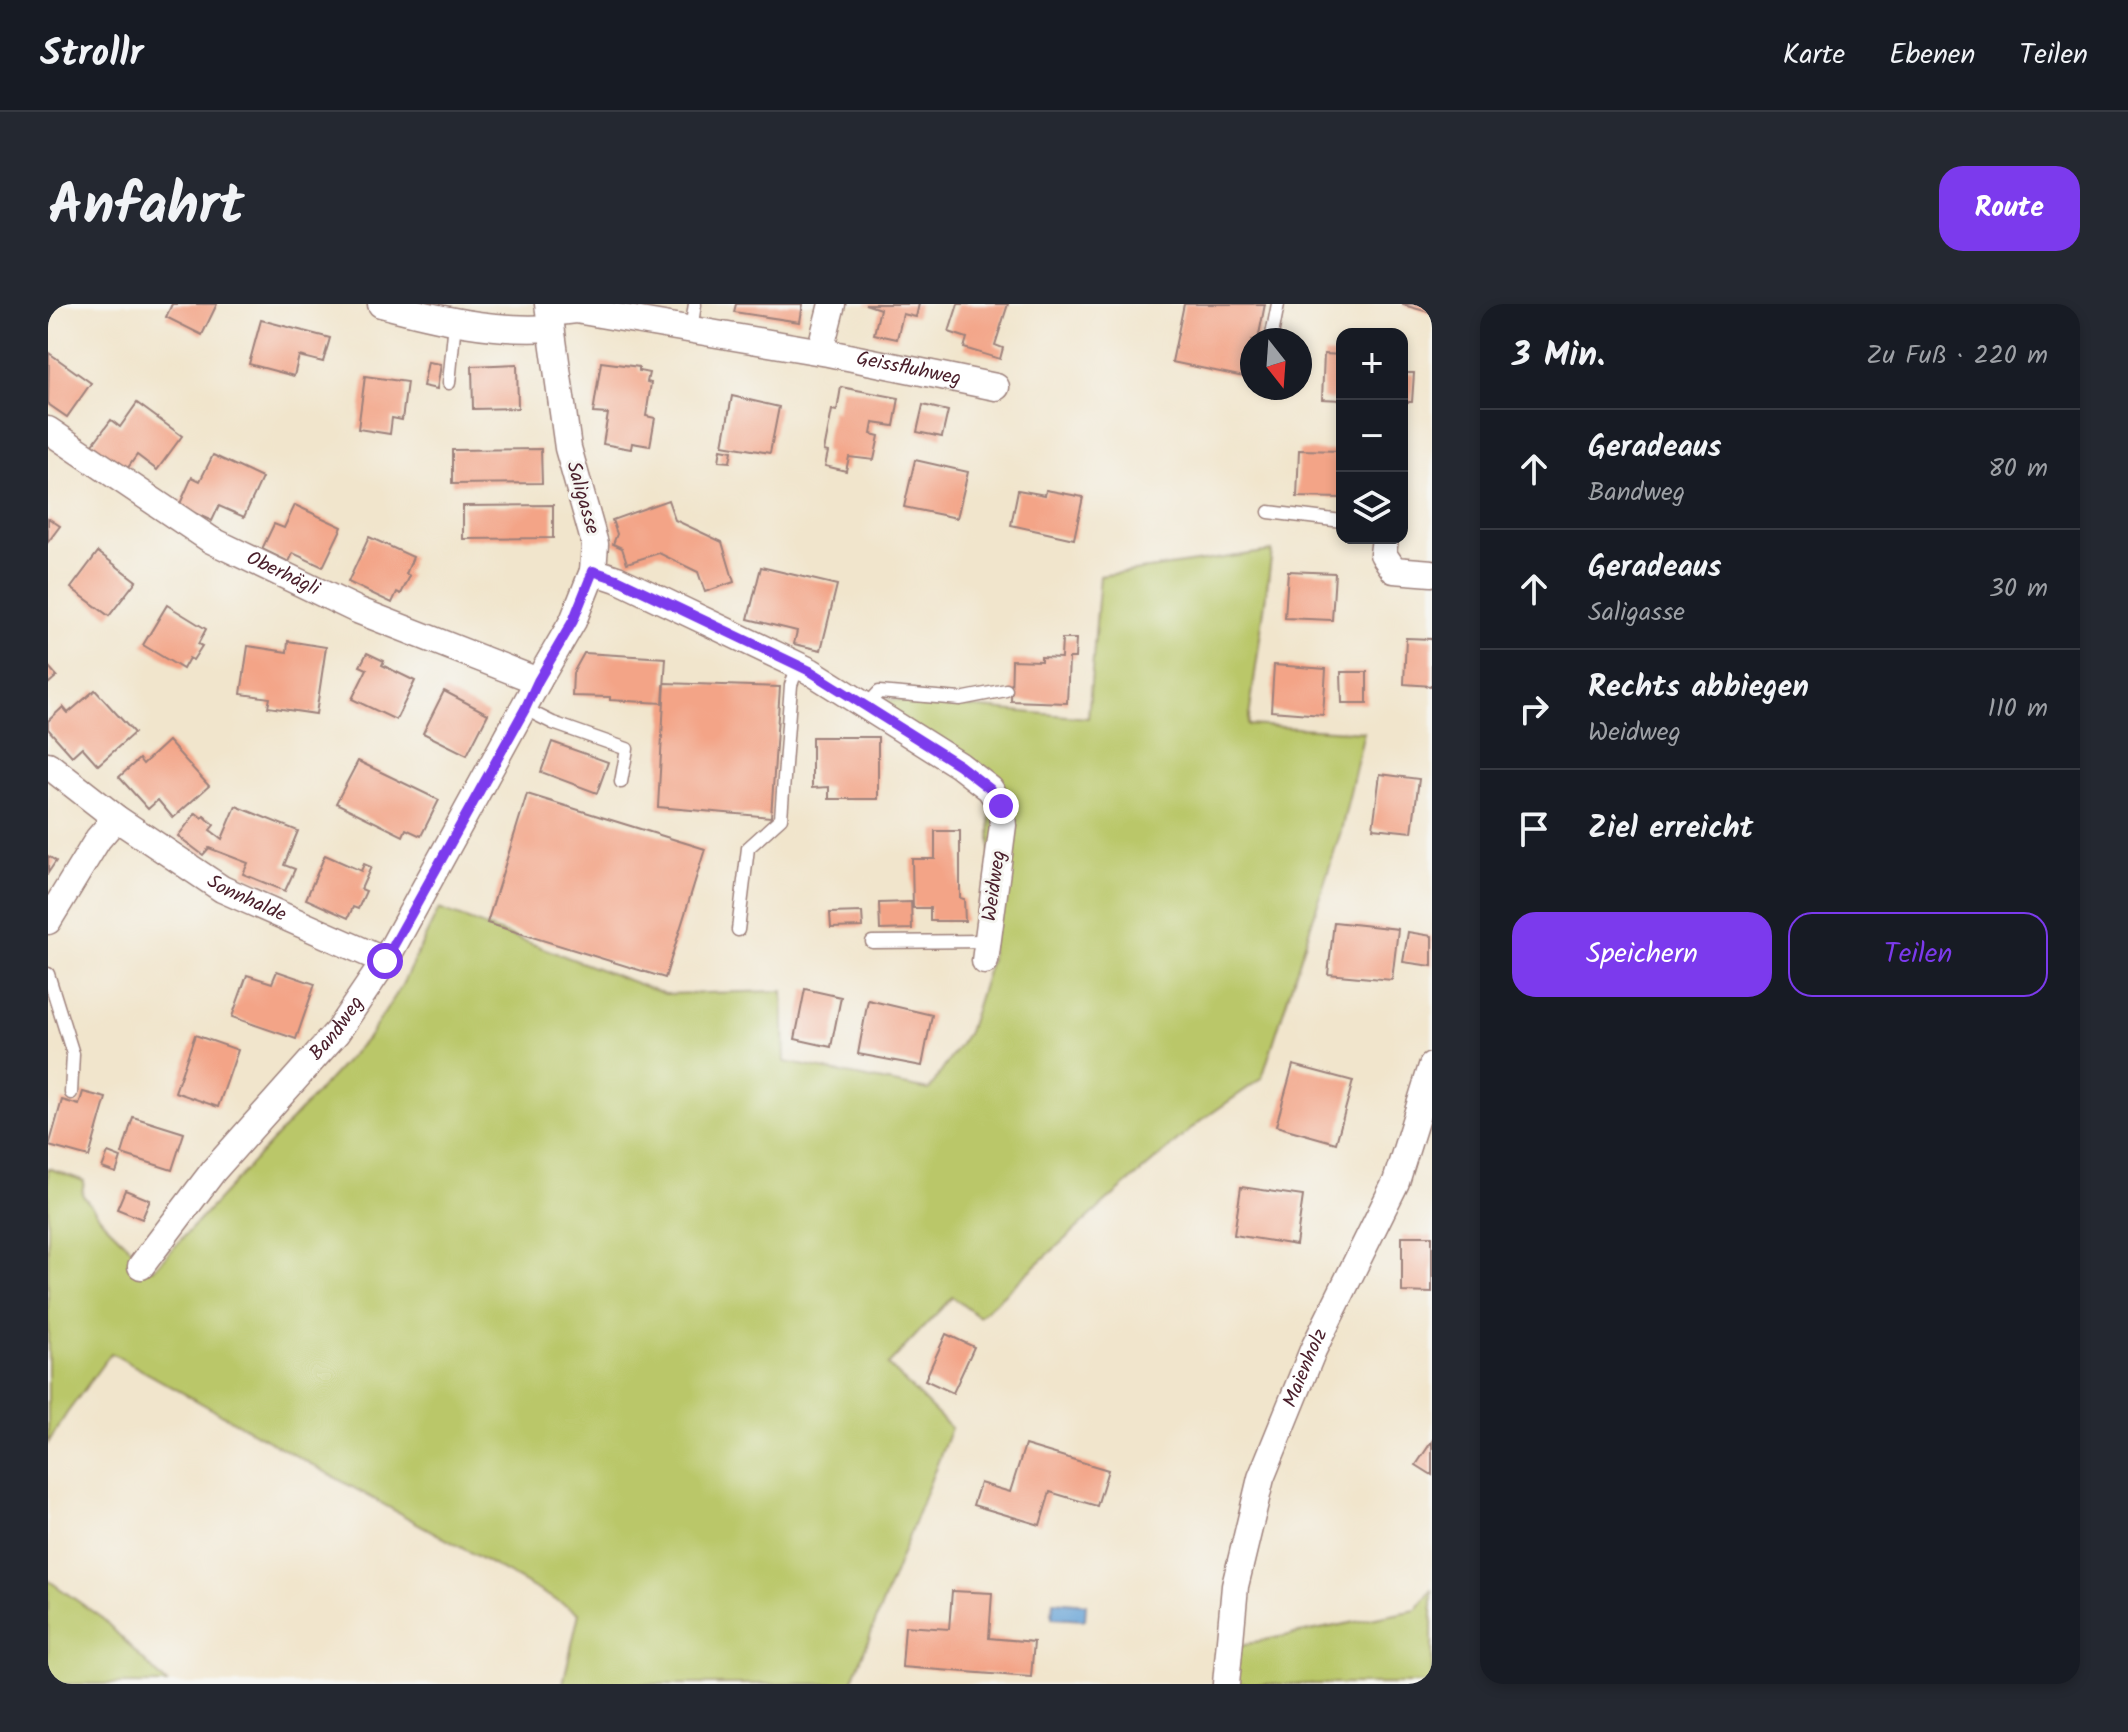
<!DOCTYPE html>
<html lang="de">
<meta charset="utf-8">
<style>
:root{--surface:#171b24;--page:#242831;--text:#f1f3f6;--muted:#9ea1a6;--line:#363941;--accent:#7c3aed}
body{margin:0;font-family:Kalam,sans-serif;background:var(--page);color:var(--text)}
.controls{position:absolute;right:24px;top:24px;display:grid;overflow:hidden;border-radius:16px;box-shadow:0 4px 12px #0003}
.controls button{width:72px;height:72px;display:grid;place-items:center;padding:0;border:0;border-bottom:2px solid var(--line);background:var(--surface);color:var(--text);font:40px sans-serif}
.compass{position:absolute;left:1192px;top:24px;width:72px;height:72px;border-radius:50%;background:var(--surface);box-shadow:0 4px 12px #0003;rotate:163deg}
.stop{position:absolute;width:24px;height:24px;margin:-18px;border:6px solid #7c3aed;border-radius:50%;background:#fff}
.stop.end{background:#7c3aed;border-color:#fff;box-shadow:0 2px 8px #0008}
.list{margin:0;padding:0;list-style:none}
h2{display:flex;justify-content:space-between;align-items:center;height:104px;margin:0;padding:0 32px;font-size:34px}
h2 small{font-size:26px;font-weight:400;color:var(--muted)}
.list li{display:grid;grid-template-columns:52px 1fr auto;gap:24px;align-items:center;box-sizing:border-box;height:120px;padding:0 32px;border-top:2px solid var(--line)}
.list b{display:block;font-size:30px;white-space:nowrap}
.list p{margin:0;font-size:26px;white-space:nowrap;color:var(--muted)}
.list em{font-size:26px;font-style:normal;color:var(--muted)}
.actions{display:flex;gap:16px;padding:24px 32px}
.actions a{flex:1;padding:18px 0;border:2px solid var(--accent);border-radius:24px;text-align:center;font-size:28px;color:var(--accent)}
.actions .main{background:var(--accent);color:#fff}
.icon{flex:none;width:44px;height:44px;fill:none;stroke:currentColor;stroke-width:2;stroke-linecap:round;stroke-linejoin:round}
.map{position:relative;flex:none;width:1384px;height:1380px;overflow:hidden;border-radius:24px}
header{display:flex;align-items:center;gap:48px;box-sizing:border-box;height:112px;padding:0 40px;background:var(--surface);border-bottom:2px solid var(--line)}
header strong{font-size:38px}
nav{display:flex;gap:44px;margin-inline-start:auto;font-size:28px}
.intro{display:flex;align-items:center;justify-content:space-between;box-sizing:border-box;height:192px;padding:0 48px}
h1{margin:0;font-size:56px}
.button{padding:20px 36px;border-radius:24px;background:var(--accent);color:#fff;font-size:28px;font-weight:700}
main{display:flex;gap:48px;padding:0 48px}
aside{flex:1;background:var(--surface);border-radius:24px;box-shadow:0 4px 12px #0003}
.map>svg:first-child{display:block}
</style>
<header>
<strong>Strollr</strong>
<nav><a>Karte</a><a>Ebenen</a><a>Teilen</a></nav>
</header>
<div class="intro"><h1>Anfahrt</h1><a class="button">Route</a></div>
<main>
<div class="map">
<svg width="1384" height="1380" viewBox="0 0 1384 1380">
<rect width="100%" height="100%" fill="#f6f6f2"/>
<filter id="ink" filterUnits="userSpaceOnUse"><feTurbulence type="fractalNoise" baseFrequency=".0125" numOctaves="2"/><feDisplacementMap in="SourceGraphic" scale="16" xChannelSelector="R" yChannelSelector="G"/><feConvolveMatrix kernelMatrix="1 2 1 2 8 2 1 2 1" color-interpolation-filters="sRGB"/></filter>
<filter id="wash" filterUnits="userSpaceOnUse"><feTurbulence type="fractalNoise" baseFrequency=".006" numOctaves="4" result="noise"/><feDisplacementMap in="SourceGraphic" scale="32" xChannelSelector="R" yChannelSelector="G"/><feGaussianBlur stdDeviation="1.8" result="paint"/><feColorMatrix in="noise" values="0 0 0 0 0 0 0 0 0 0 0 0 0 0 0 0 0 1.4 0 .05"/><feComposite in="paint" operator="in"/></filter>
<g filter="url(#wash)">
<rect width="100%" height="100%" fill="#f1e5cc"/>
<g fill="#bac769" stroke="#82734a" stroke-width="2">
<path d="M1224 247 1200 421 1316 428 1293 527 1214 774 1154 816 1059 897 931 1013 904 993 840 1061 903 1124 804 1378 806 1380H515L531 1309 63 1049 19 1109 0 1139V864L36 877 34 890 56 918 105 966 322 731 353 683 391 605 617 690 735 687 737 758 881 786 920 728 943 655 942 485 832 411 838 395 1040 414 1052 272Z"/>
<path d="M0 1276 55 1315 119 1380H0Z"/>
<path d="M1384 1286V1380H1178L1181 1346 1206 1338 1368 1306Z"/>
</g>
<path fill="#65a2d6" stroke="#586080" stroke-width="2" d="M1005 1297 1038 1300 1037 1316 1004 1314Z"/>
<g id="blocks">
<g fill="#f3a487">
<path d="M124 0H169L154 31 118 13Z"/>
<path d="M688 0H755L752 18 686 8Z"/>
<path d="M817 0H871L868 13 855 10 849 35 826 30 832 5Z"/>
<path d="M910 0H960L947 41 955 44 952 55 916 44 919 34 901 28Z"/>
<path d="M1136 0H1217L1210 36H1204L1201 74 1124 58Z"/>
<path d="M1355 0H1384V9L1355 1Z"/>
<path d="M213 16 282 34 275 58 251 52 246 72 201 60Z"/>
<path d="M1 49 43 79 19 113 0 100Z"/>
<path d="M1276 50 1294 51V96L1274 95Z"/>
<path d="M380 58 393 60 389 85 375 82Z"/>
<path d="M553 58 591 63V67L601 69 599 78 603 79 598 112 607 114 602 142 584 139 583 145 555 140 560 110 545 109Z"/>
<path d="M469 60 470 104 425 105 424 62Z"/>
<path d="M1354 69H1366L1364 98H1354Z"/>
<path d="M317 72 359 78 354 116 344 114 342 130 310 125Z"/>
<path d="M793 83 851 94 846 122 825 119 823 130 831 132 826 156 801 153 798 167 777 162 780 148 776 147 784 106 789 107Z"/>
<path d="M684 92 731 103 722 149 675 141Z"/>
<path d="M89 99 134 132 109 166 89 151 79 165 45 140 63 116 72 123Z"/>
<path d="M875 101 900 107 894 133 869 128Z"/>
<path d="M493 145 494 179 404 180V146Z"/>
<path d="M673 145 684 147 682 158 671 157Z"/>
<path d="M1251 146 1294 147V194L1249 193Z"/>
<path d="M165 151 214 174 196 213 171 202 164 217 131 202 144 173 152 177Z"/>
<path d="M867 156 920 168 909 214 856 203Z"/>
<path d="M970 186 997 191 998 186 1035 193 1026 235 963 221Z"/>
<path d="M620 196 627 216 674 238 686 278 657 288 650 268 611 249 579 259 574 244 565 240 569 230 564 216Z"/>
<path d="M247 201 294 223 275 263 245 249 241 258 214 245 226 220 236 224Z"/>
<path d="M505 201V234L415 235V202Z"/>
<path d="M0 214 12 222 0 238Z"/>
<path d="M321 233 365 253 358 270 362 272 353 290 349 288 344 299 300 278Z"/>
<path d="M50 248 88 277 61 312 23 284Z"/>
<path d="M713 263 789 281 773 346 746 340 749 327 700 315Z"/>
<path d="M1240 267 1287 269 1284 316 1237 314Z"/>
<path d="M119 301 158 325 150 340 154 342 145 356 141 354 135 365 95 341Z"/>
<path d="M1358 334 1384 335V382L1356 380Z"/>
<path d="M1014 335H1028L1027 354H1021L1019 399 963 397 964 356 993 357V353L1013 354Z"/>
<path d="M240 337 278 343 268 410 220 403 222 394 193 390 200 342 239 348Z"/>
<path d="M319 349 336 357 334 361 367 377 348 416 304 395 319 365 312 362Z"/>
<path d="M536 349 618 354 615 399 562 396V393L524 392 525 369Z"/>
<path d="M1226 361 1278 365 1275 411 1223 407Z"/>
<path d="M0 362 9 372 0 380Z"/>
<path d="M1293 368H1319V399H1294Z"/>
<path d="M617 379 732 383 723 513 610 503Z"/>
<path d="M47 386 86 429 50 461 34 443 24 452 0 425V417L15 403 20 409Z"/>
<path d="M396 387 440 410 419 451 375 429Z"/>
<path d="M764 433H830V495H781V483L764 484Z"/>
<path d="M120 437 161 482 125 514 110 496 100 505 71 473 91 455 95 460Z"/>
<path d="M504 438 560 458 549 489 493 468Z"/>
<path d="M310 457 391 496 373 532 358 525 355 532 288 499Z"/>
<path d="M1332 470 1371 475 1364 528 1325 524Z"/>
<path d="M479 490 657 545 617 674 439 619Z"/>
<path d="M188 502 250 527 236 561 247 565 237 587 195 570 200 559 161 544 155 551 130 532 148 509 154 514 156 512 166 521 162 526 174 535Z"/>
<path d="M887 527H912V594L916 595 917 617H882V604H865L864 555H887Z"/>
<path d="M277 551 313 567 316 560 323 563 313 585 318 587 310 605 305 603 300 614 258 595Z"/>
<path d="M0 552 8 557 0 569Z"/>
<path d="M863 598 864 625 832 626 831 599Z"/>
<path d="M814 608 815 623 783 624 782 609Z"/>
<path d="M1286 618 1350 625 1344 676 1280 670Z"/>
<path d="M1360 628 1384 632V662L1355 658Z"/>
<path d="M229 667 267 680 248 735 184 713 199 671 224 679Z"/>
<path d="M757 685 793 693 783 743 747 735Z"/>
<path d="M820 696 884 711 874 762 810 750Z"/>
<path d="M147 731 190 746 170 803 127 788Z"/>
<path d="M1245 761 1305 777 1288 839 1228 822Z"/>
<path d="M35 788 58 794 41 853 1 842 14 796 31 801Z"/>
<path d="M85 813 136 829 124 866 74 850Z"/>
<path d="M60 849 73 854 68 869 54 864Z"/>
<path d="M1193 883 1255 892 1248 941 1186 931Z"/>
<path d="M77 886 102 896 94 915 69 905Z"/>
<path d="M1354 932H1384V989L1354 988Z"/>
<path d="M898 1030 926 1043 905 1089 877 1076Z"/>
<path d="M1384 1137V1171L1368 1161Z"/>
<path d="M977 1141 1060 1166 1049 1202 1002 1188 992 1221 925 1201 932 1179 962 1188Z"/>
<path d="M904 1287 944 1289 941 1334 986 1338 983 1373 854 1363 857 1322 901 1325Z"/>
</g>
</g>
</g>
<g filter="url(#ink)">
<use href="#blocks" fill-opacity="0" stroke="#9e827c" stroke-width="2"/>
<g fill="none" stroke-linecap="round" stroke-linejoin="round">
<g stroke="#9e827c" stroke-width="15">
<g id="lane">
<path d="M643 26 647 0"/>
<path d="M1223 36 1230 0"/>
<path d="M401 79 407 18"/>
<path d="M1221 208 1294 217"/>
<path d="M818 402 831 388 912 395 958 386"/>
<path d="M477 405 505 419 579 445 573 478"/>
<path d="M690 626 700 544 733 514 743 381 750 362"/>
<path d="M824 638 940 637"/>
<path d="M0 670 25 750 23 789"/>
</g>
</g>
<g stroke="#9e827c" stroke-width="29">
<g id="street">
<path d="M333 0C389 15 445 28 503 24"/>
<path id="s1" d="M502 9 528 6 780 49 948 83"/>
<path d="M772 47 784 0"/>
<path id="s2" d="M0 126 163 236 309 306 490 377"/>
<path d="M1337 234 1335 250 1346 266 1384 269"/>
<path d="M545 267 569 275 762 367 911 461 942 485 953 502 955 521 937 657"/>
<path id="s3" d="M0 461 68 514 174 585 337 657"/>
<path d="M0 617 50 535 68 514"/>
<path id="s4" d="M93 962 166 866 289 728 337 657 490 377 525 317 545 267 547 240 520 144 500 0"/>
<path id="s5" d="M1178 1380 1187 1282 1213 1174 1265 1046 1348 878 1384 762"/>
</g>
</g>
<use href="#lane" stroke="#fff" stroke-width="12"/>
<use href="#street" stroke="#fff" stroke-width="26"/>
</g>
</g>
<g fill="none" stroke-linecap="round" stroke-linejoin="round" filter="url(#ink)">
<path stroke="#7c3aed" stroke-width="10" d="M337 657 477 405 490 377 525 317 545 267 569 275 762 367 911 461 942 485 953 502"/>
</g>
<g text-anchor="middle" dominant-baseline="central" stroke-width="6" stroke-linejoin="round" paint-order="stroke">
<g font-size="20" fill="#4a1f2b" stroke="#f6f6f2">
<text stroke="none"><textPath href="#s1" startOffset="364">Geissfluhweg</textPath></text>
<text transform="translate(534 194) rotate(74)">Saligasse</text>
<text stroke="none"><textPath href="#s2" startOffset="276">Oberhägli</textPath></text>
<text transform="translate(947 582) rotate(-82)">Weidweg</text>
<text stroke="none"><textPath href="#s3" startOffset="240">Sonnhalde</textPath></text>
<text stroke="none"><textPath href="#s4" startOffset="308">Bandweg</textPath></text>
<text stroke="none"><textPath href="#s5" startOffset="328">Maienholz</textPath></text>
</g>
</g>
</svg>
<div class="controls">
<button>+</button>
<button>−</button>
<button><svg class="icon" aria-label="layers" viewBox="0 0 24 24"><path d="M12 4l9 5-9 5-9-5zM3 14l9 5 9-5"/></svg></button>
</div>
<svg class="compass" viewBox="-18 -18 36 36"><path d="M0-13l5 13h-10z" fill="#e53935"/><path d="M0 13l5-13h-10z" fill="#9ea1a6"/></svg>
<div class="stop" style="left:337px;top:657px"></div>
<div class="stop end" style="left:953px;top:502px"></div>
</div>
<aside>
<h2>3 Min.<small>Zu Fuß · 220 m</small></h2>
<ul class="list">
<li><svg class="icon" aria-label="ahead" viewBox="0 0 24 24"><path d="M12 20V5M6 11l6-6 6 6"/></svg><div><b>Geradeaus</b><p>Bandweg</p></div><em>80 m</em></li>
<li><svg class="icon" aria-label="ahead" viewBox="0 0 24 24"><path d="M12 20V5M6 11l6-6 6 6"/></svg><div><b>Geradeaus</b><p>Saligasse</p></div><em>30 m</em></li>
<li><svg class="icon" aria-label="right" viewBox="0 0 24 24"><path d="M7 20v-9h11M14 6l5 5-5 5"/></svg><div><b>Rechts abbiegen</b><p>Weidweg</p></div><em>110 m</em></li>
<li><svg class="icon" aria-label="arrive" viewBox="0 0 24 24"><path d="M6 21V4h12l-3 4 3 4H6"/></svg><div><b>Ziel erreicht</b></div></li>
</ul>
<div class="actions"><a class="main">Speichern</a><a>Teilen</a></div>
</aside>
</main>
